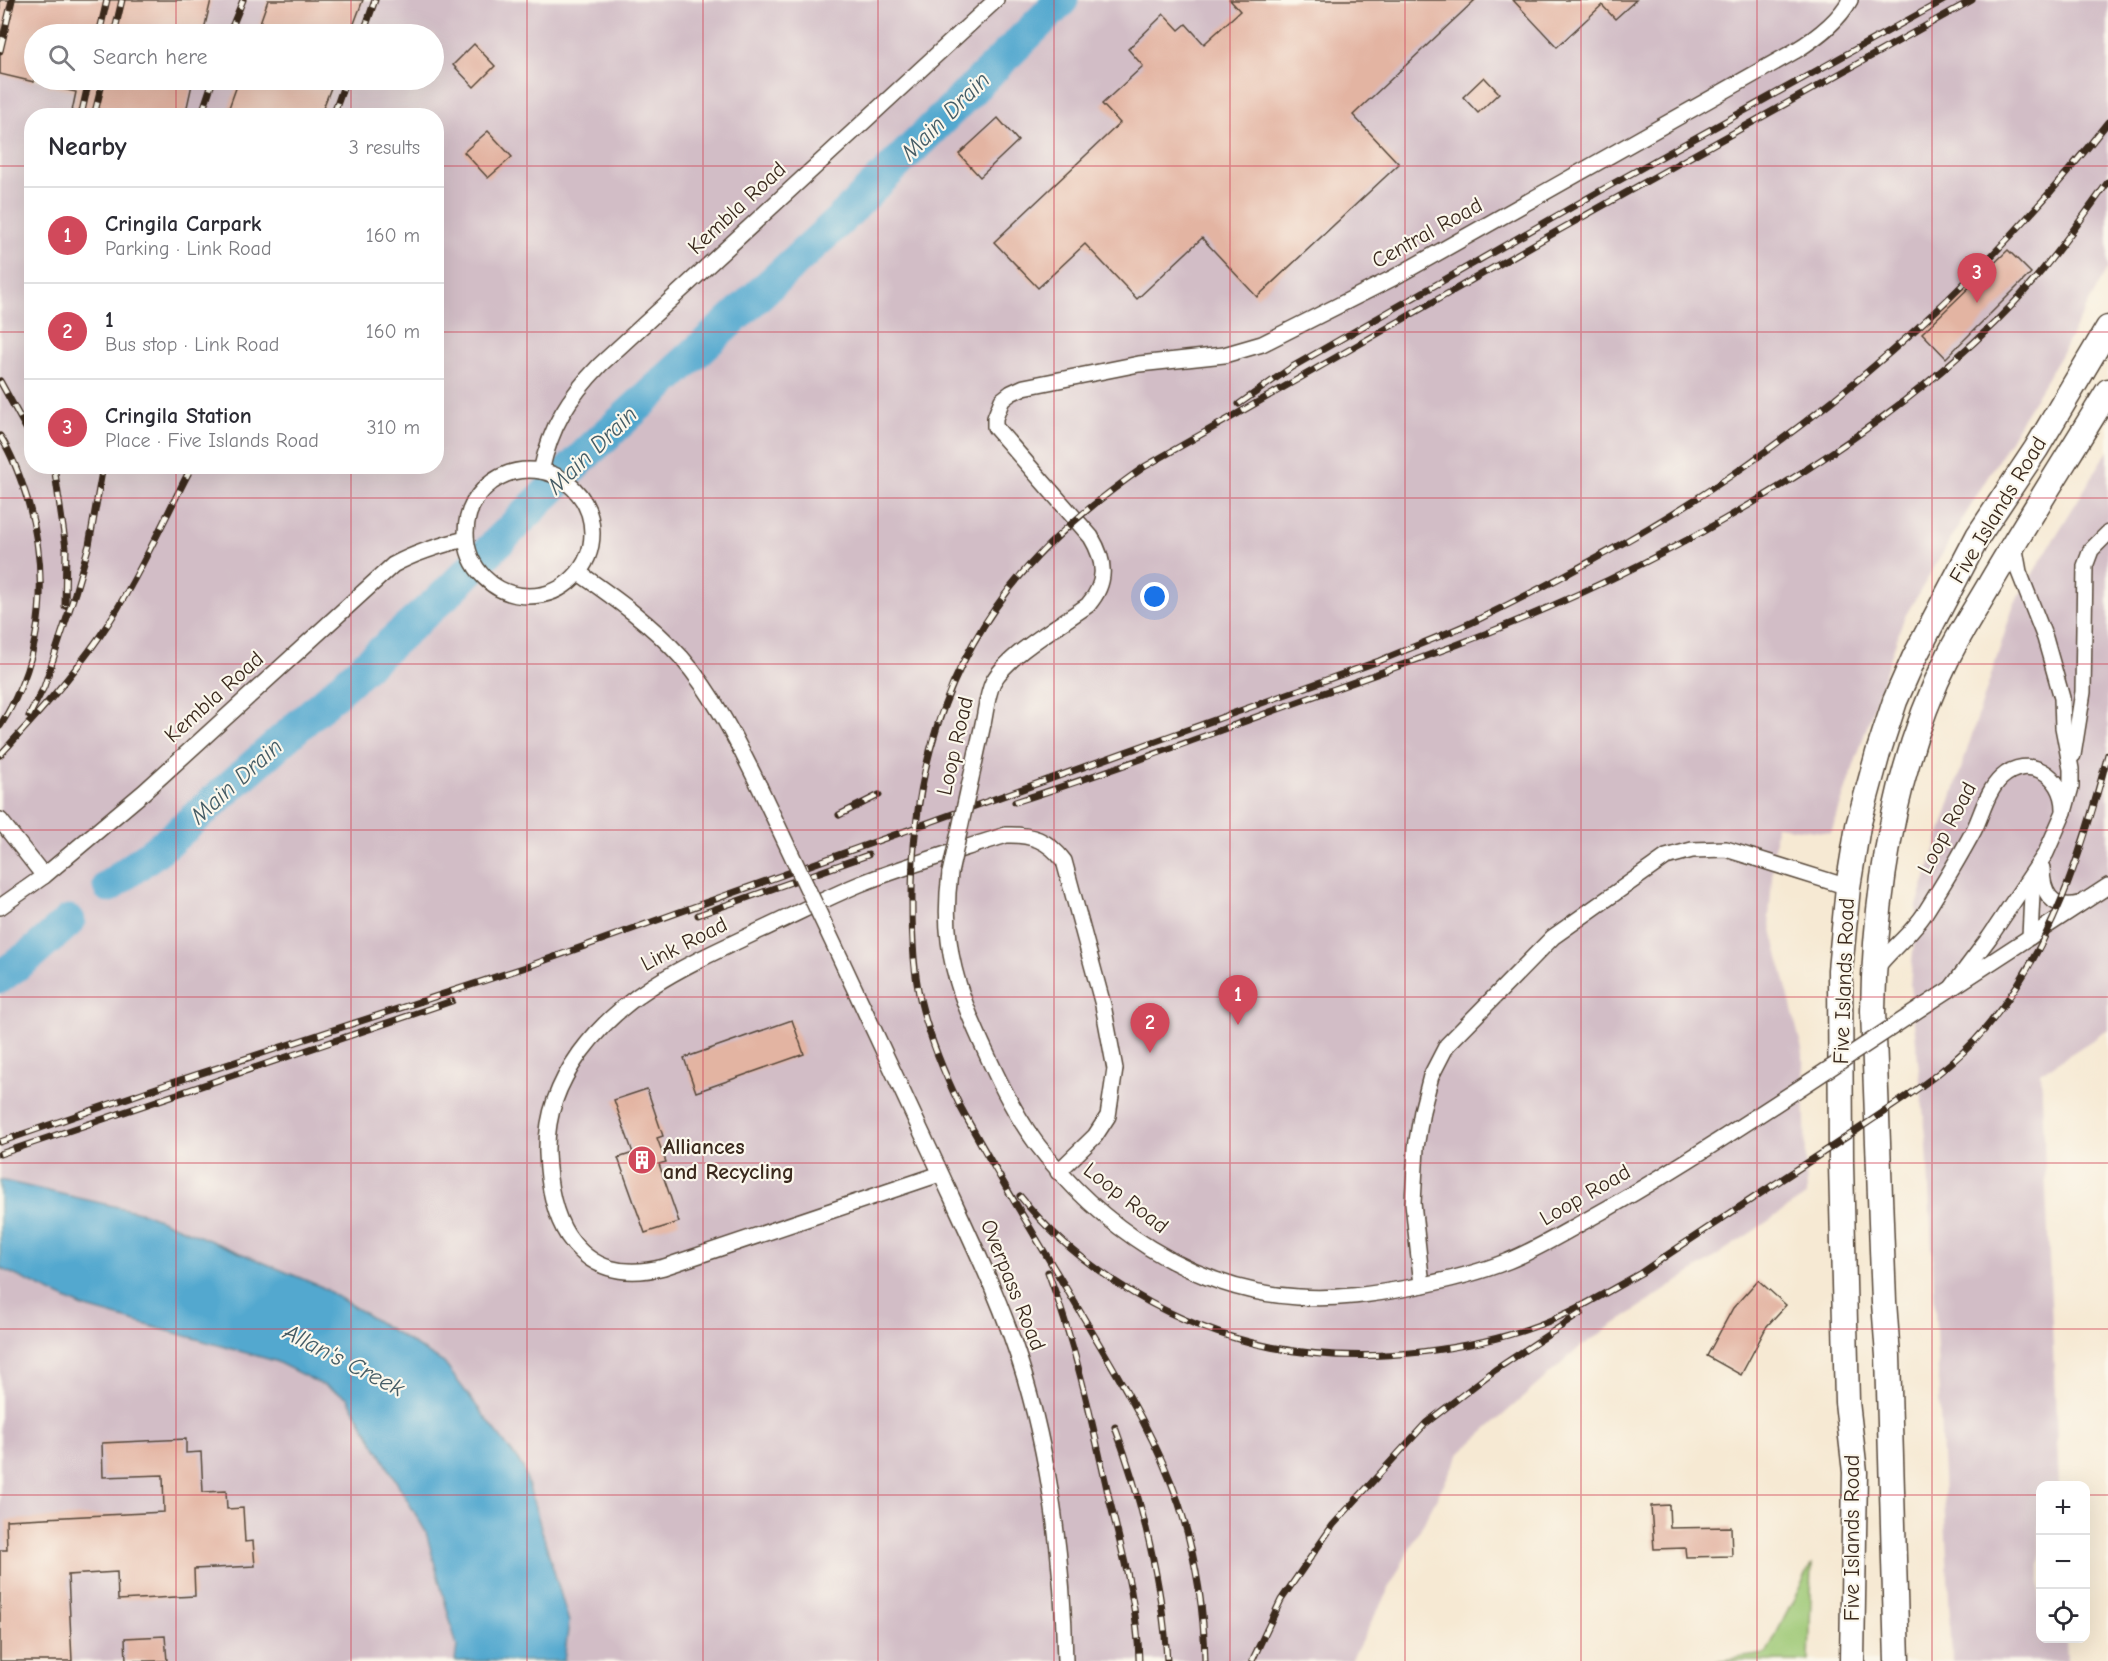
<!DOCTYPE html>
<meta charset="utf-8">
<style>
:root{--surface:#fff;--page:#f2f2f3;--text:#2b2b33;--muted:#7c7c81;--line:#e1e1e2;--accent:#d1495b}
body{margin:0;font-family:"Comic Neue",sans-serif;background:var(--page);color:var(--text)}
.controls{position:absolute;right:18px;bottom:18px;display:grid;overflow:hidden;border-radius:12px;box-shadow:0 6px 24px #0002}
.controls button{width:54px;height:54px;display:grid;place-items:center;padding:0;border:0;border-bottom:2px solid var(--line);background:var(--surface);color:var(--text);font:30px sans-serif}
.you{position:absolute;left:1155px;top:597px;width:21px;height:21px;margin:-15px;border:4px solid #fff;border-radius:50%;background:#1a73e8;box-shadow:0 0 0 9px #1a73e833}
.badge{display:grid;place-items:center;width:39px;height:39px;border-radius:50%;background:var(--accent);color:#fff;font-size:20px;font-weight:700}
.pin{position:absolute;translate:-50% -50px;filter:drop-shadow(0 2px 3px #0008)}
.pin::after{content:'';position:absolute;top:32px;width:21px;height:18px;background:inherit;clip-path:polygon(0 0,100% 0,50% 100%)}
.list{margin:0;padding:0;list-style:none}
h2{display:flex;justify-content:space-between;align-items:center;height:78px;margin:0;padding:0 24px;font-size:26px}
h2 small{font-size:20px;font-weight:400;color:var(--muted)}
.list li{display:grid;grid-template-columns:39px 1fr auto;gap:18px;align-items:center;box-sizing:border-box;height:96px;padding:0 24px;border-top:2px solid var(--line)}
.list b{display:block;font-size:22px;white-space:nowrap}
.list p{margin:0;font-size:20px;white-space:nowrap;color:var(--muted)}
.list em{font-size:20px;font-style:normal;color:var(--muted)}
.icon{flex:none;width:33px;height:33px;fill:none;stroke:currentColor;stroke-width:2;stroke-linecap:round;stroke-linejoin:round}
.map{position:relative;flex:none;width:2108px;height:1661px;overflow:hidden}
.search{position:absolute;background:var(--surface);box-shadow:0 6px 24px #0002;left:24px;top:24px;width:420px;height:66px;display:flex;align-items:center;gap:15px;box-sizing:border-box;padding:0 21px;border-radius:33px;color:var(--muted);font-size:22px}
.panel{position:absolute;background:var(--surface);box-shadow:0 6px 24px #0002;left:24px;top:108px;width:420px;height:366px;border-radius:24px}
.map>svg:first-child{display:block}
</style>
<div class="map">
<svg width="2108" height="1661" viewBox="0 0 2108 1661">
<rect width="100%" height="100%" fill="#fbf7ec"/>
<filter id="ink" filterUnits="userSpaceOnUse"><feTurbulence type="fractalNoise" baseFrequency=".0167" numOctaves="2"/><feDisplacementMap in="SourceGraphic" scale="12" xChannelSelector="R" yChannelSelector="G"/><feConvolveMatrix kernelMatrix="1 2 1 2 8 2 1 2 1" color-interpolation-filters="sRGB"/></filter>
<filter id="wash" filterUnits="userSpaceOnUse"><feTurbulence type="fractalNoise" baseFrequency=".008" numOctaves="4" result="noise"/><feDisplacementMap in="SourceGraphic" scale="24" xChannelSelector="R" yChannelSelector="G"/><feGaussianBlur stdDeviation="1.35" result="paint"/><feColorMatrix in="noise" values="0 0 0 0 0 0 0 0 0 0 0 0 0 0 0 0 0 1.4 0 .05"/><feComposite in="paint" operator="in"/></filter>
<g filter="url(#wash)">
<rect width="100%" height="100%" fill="#f6e9d3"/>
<g fill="#d2bdc6" fill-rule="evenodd">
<path d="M0 0H2108V268L2060 356 1904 618 1831 833 1776 826 1769 918 1803 1053 1807 1195 1579 1348 1460 1453 1351 1661H0ZM34 34H434V80H34ZM32 116H436V466H32Z"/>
<path d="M2108 451V1030L2041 1073 2059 1485 2040 1486V1638L2066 1639 2067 1661H1952L1927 1146 1910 985 1917 906 2014 604Z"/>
</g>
<path fill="#9dc875" stroke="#6c794a" stroke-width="1.5" d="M1812 1563 1809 1661H1715L1766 1654Z"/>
<path fill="#53a8cf" stroke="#476976" stroke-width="1.5" d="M0 1180 144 1213 322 1287 444 1363 523 1467 569 1622 564 1661H455L457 1646 426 1532 347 1397 275 1361 83 1307 0 1268Z"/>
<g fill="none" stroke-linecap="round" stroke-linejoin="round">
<g stroke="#53a8cf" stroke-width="33">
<path d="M109 886 169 841 446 594 590 450 840 220 1062 0"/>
<path d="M0 977 33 953 69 921"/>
</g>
</g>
<g id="blocks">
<g fill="#e3b4a2">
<path d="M0 0H211L203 34H34V82L0 74Z"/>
<path d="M268 0H363L350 34H256Z"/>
<path d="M1230 0H1475L1353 115 1399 164 1257 297 1202 238 1137 299 1085 244 1038 288 994 242 1120 123 1102 104 1143 66 1128 49 1164 14 1179 30 1186 24 1204 44 1240 11Z"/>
<path d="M1513 0H1636L1615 19 1602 5 1557 47Z"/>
<path d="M474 44 495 66 474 87 453 65Z"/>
<path d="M1484 77 1499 93 1478 113 1463 97Z"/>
<path d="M48 80H193L185 116H71L76 92 48 86Z"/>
<path d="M239 80H334L320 116H226Z"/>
<path d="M998 118 1018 141 980 177 959 154Z"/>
<path d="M488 131 512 157 488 178 464 152Z"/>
<path d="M2008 250 2031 273 1946 358 1922 333Z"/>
<path d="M792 1020 804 1054 696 1092 684 1058Z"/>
<path d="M647 1089 663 1136 657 1138 666 1162 659 1164 679 1222 645 1233 618 1158 633 1153 614 1100Z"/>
<path d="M1758 1280 1786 1305 1767 1326 1741 1375 1707 1356 1733 1308Z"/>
<path d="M186 1439V1453L201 1452 203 1492 226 1491 227 1509 243 1508 245 1542 253 1541 255 1566 194 1569 195 1596 118 1600 117 1572 68 1575 72 1661H0V1550H7L6 1520 164 1512 163 1475 103 1477 102 1443Z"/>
<path d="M1669 1505 1670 1528 1731 1527 1732 1556 1686 1557 1685 1548 1654 1549 1651 1506Z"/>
<path d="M165 1636 167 1661H126L125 1638Z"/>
</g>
</g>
</g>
<g filter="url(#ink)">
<use href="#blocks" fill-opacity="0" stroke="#574739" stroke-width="1.5"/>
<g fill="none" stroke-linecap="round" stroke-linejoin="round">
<g stroke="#574739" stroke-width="18">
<g id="street">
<circle cx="529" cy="533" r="63"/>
<path d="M541 471C551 426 568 398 600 365L996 0"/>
<path d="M579 573C615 598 651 624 681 657 714 695 737 741 759 786"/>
<path d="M983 724C986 710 987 695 993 682 1008 654 1062 624 1088 605 1107 583 1106 562 1091 537L995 427V418L1002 400 1011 393 1024 387 1139 364 1224 355 1262 344 1393 278 1795 51C1816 38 1838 22 1850 0"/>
<path d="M2073 755 2083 692 2085 566 2091 550 2108 533"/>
<path d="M0 820 44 876"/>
<path d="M2042 868C2042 892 2051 910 2079 904"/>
<path d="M950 873C940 947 958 992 988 1057 1002 1088 1016 1116 1036 1143 1098 1225 1192 1291 1298 1297 1336 1300 1375 1294 1413 1287 1445 1281 1478 1273 1508 1261 1535 1250 1560 1235 1585 1221 1658 1181 1728 1135 1797 1090"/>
<path d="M0 907 44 876 144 792 393 565C417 552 440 545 466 539"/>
<path d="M2030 937 2032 894 2037 875"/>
<path d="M836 949C871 1023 905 1098 940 1172 971 1239 1004 1306 1025 1378 1052 1470 1063 1566 1065 1661"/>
<path d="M1874 971C1889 950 1911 935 1925 913 1942 886 1959 858 1974 830 1982 814 1987 791 2001 778 2028 753 2064 775 2064 809"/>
<path d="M1953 986 1989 938 2046 853 2064 812 2071 787V769L2063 727 2062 698 2045 638 2019 572 2014 544"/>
<path d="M1921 1008 2108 886"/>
<path d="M940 1174 664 1267C625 1277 592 1271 568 1236 553 1213 548 1180 547 1153 546 1115 558 1084 580 1053 627 989 692 963 761 930 794 915 826 898 860 884 907 865 957 851 1006 835 1031 834 1048 840 1064 861L1103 1005 1115 1069 1108 1116 1095 1136 1058 1172"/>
<path d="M1422 1285 1413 1203 1416 1147 1422 1111 1431 1076 1447 1045 1553 937 1666 857 1692 850 1726 849 1848 887"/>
</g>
</g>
<g stroke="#574739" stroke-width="27">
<g id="primary">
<path d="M1852 1661 1855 1472 1847 1402 1841 1164 1840 970 1848 887 1858 826 1878 753 1895 701 1914 658 1978 536 2036 449 2108 328"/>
<path d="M1897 1661 1888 1356 1884 1302 1873 1011C1875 889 1894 765 1949 655 1961 631 1976 608 1990 584 2028 519 2069 455 2108 391"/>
</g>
</g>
<use href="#street" stroke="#fff" stroke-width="15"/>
<use href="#primary" stroke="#fff" stroke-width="24"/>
<g stroke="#3b2a1e" stroke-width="7">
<g id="rail">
<path d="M99 34 107 0"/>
<path d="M114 34 122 0"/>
<path d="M229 34 243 0"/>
<path d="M363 34 375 0"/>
<path d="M0 51 12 0"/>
<path d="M81 116 89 80"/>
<path d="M94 116 103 80"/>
<path d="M201 116 213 80"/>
<path d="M333 116 346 80"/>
<path d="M0 381 32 439"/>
<path d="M1239 404 1292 367 1607 187 1944 0"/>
<path d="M0 436C10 451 17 469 23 486 51 566 46 655 0 726"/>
<path d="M54 466 66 548 65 606"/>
<path d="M29 716 44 687 75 593 89 545 103 466"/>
<path d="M0 755C35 717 70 679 100 636 136 583 162 523 192 466"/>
<path d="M1015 802C1113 771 1209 734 1306 699 1354 682 1403 665 1451 647 1582 598 1708 535 1824 458 1892 413 1957 363 2013 304 2048 266 2078 224 2108 182"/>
<path d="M839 815 879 795"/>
<path d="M698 915 868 855"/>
<path d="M0 1142 168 1084 529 966 1379 661C1412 647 1445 635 1477 620 1569 575 1661 525 1745 466 1882 370 2005 254 2108 122"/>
<path d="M0 1154 452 1001"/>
<path d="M1020 1196C1051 1235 1090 1267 1133 1293 1224 1347 1316 1364 1421 1352 1460 1347 1499 1340 1536 1326 1573 1313 1607 1292 1641 1273 1712 1224 1785 1178 1857 1130 1902 1099 1950 1071 1985 1029 2052 950 2082 852 2108 754"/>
<path d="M1048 1272C1076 1346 1092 1422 1109 1498 1122 1551 1138 1607 1139 1661"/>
<path d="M1115 1427C1141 1497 1163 1586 1167 1661"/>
<path d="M1205 1661C1204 1609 1195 1554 1179 1504 1159 1445 1127 1391 1095 1337 1050 1260 1002 1184 960 1106 943 1071 929 1037 920 999 913 968 912 936 912 904 911 797 934 696 996 607 1035 551 1088 506 1144 467L1561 229 1972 0"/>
<path d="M1252 1661 1281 1600 1333 1525 1426 1423 1495 1370 1581 1313"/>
</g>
</g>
<use href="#rail" stroke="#fbf7ec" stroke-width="4.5" stroke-dasharray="14" stroke-linecap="butt"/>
<g stroke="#574739" stroke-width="18" stroke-linecap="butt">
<g id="street-bridge">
<path d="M759 786 836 949"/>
<path d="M950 873 983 724"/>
<path d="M1797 1090 1921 1008"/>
</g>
</g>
<use href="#street-bridge" stroke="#fff" stroke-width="15"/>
</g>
</g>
<path fill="none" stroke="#d1495b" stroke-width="1.5" stroke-opacity="0.55" d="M176 0V34M351 0V34M527 0V1661M703 0V1661M878 0V1661M1054 0V1661M1230 0V1661M1405 0V1661M1581 0V1661M1757 0V1661M1932 0V1661M176 80V116M351 80V116M0 166H32M436 166H2108M0 332H32M436 332H2108M176 466V1661M351 466V1661M0 498H2108M0 664H2108M0 830H2108M0 997H2108M0 1163H2108M0 1329H2108M0 1495H2040M2086 1495H2108"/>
<defs>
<g id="building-disc" transform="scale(1.5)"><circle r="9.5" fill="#d1495b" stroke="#fbf7ec"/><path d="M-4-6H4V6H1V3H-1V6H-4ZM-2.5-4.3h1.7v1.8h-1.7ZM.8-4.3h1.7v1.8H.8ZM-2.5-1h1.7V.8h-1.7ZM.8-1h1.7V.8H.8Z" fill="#fff"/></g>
</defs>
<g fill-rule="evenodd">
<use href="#building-disc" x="642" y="1160"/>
</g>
<g text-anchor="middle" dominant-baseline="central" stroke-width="4.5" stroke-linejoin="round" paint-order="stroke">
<g font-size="22" fill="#3b2a1e" stroke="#fbf7ec">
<text transform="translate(737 208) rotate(-43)">Kembla Road</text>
<text transform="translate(1427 233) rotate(-29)">Central Road</text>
<text transform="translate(1998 510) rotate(-59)">Five Islands Road</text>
<text transform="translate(214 697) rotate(-42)">Kembla Road</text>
<text transform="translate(955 746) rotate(-77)">Loop Road</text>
<text transform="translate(1947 828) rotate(-62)">Loop Road</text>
<text transform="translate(684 944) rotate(-27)">Link Road</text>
<text transform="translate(1844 981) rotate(-88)">Five Islands Road</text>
<text transform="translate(1585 1195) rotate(-30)">Loop Road</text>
<text transform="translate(1126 1198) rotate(38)">Loop Road</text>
<text transform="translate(1013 1285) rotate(68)">Overpass Road</text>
<text transform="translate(1852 1538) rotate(-90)">Five Islands Road</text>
</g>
<g font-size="22" font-weight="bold" fill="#3b2a1e" stroke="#fbf7ec" text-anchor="start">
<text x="663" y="1147">Alliances<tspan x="663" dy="25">and Recycling</tspan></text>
</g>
<g font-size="24" font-style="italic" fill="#455c65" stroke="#fbf7ec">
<text transform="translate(945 116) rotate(-45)">Main Drain</text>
<text transform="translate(592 450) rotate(-44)">Main Drain</text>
<text transform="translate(236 781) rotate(-42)">Main Drain</text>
<text transform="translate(344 1360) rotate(27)">Allan's Creek</text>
</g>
</g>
</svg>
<div class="controls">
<button>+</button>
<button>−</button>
<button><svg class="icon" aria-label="locate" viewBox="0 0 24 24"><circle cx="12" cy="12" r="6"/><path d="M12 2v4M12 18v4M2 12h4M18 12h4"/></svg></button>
</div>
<div class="you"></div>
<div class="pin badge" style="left:1238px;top:1025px">1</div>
<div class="pin badge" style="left:1150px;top:1053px">2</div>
<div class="pin badge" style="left:1977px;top:303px">3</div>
<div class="search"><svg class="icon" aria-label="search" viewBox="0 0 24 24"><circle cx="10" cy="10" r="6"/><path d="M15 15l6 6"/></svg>Search here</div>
<section class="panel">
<h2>Nearby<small>3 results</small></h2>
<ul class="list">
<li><span class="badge">1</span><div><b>Cringila Carpark</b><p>Parking · Link Road</p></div><em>160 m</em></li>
<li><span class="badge">2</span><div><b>1</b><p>Bus stop · Link Road</p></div><em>160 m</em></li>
<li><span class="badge">3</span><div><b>Cringila Station</b><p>Place · Five Islands Road</p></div><em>310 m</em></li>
</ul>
</section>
</div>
